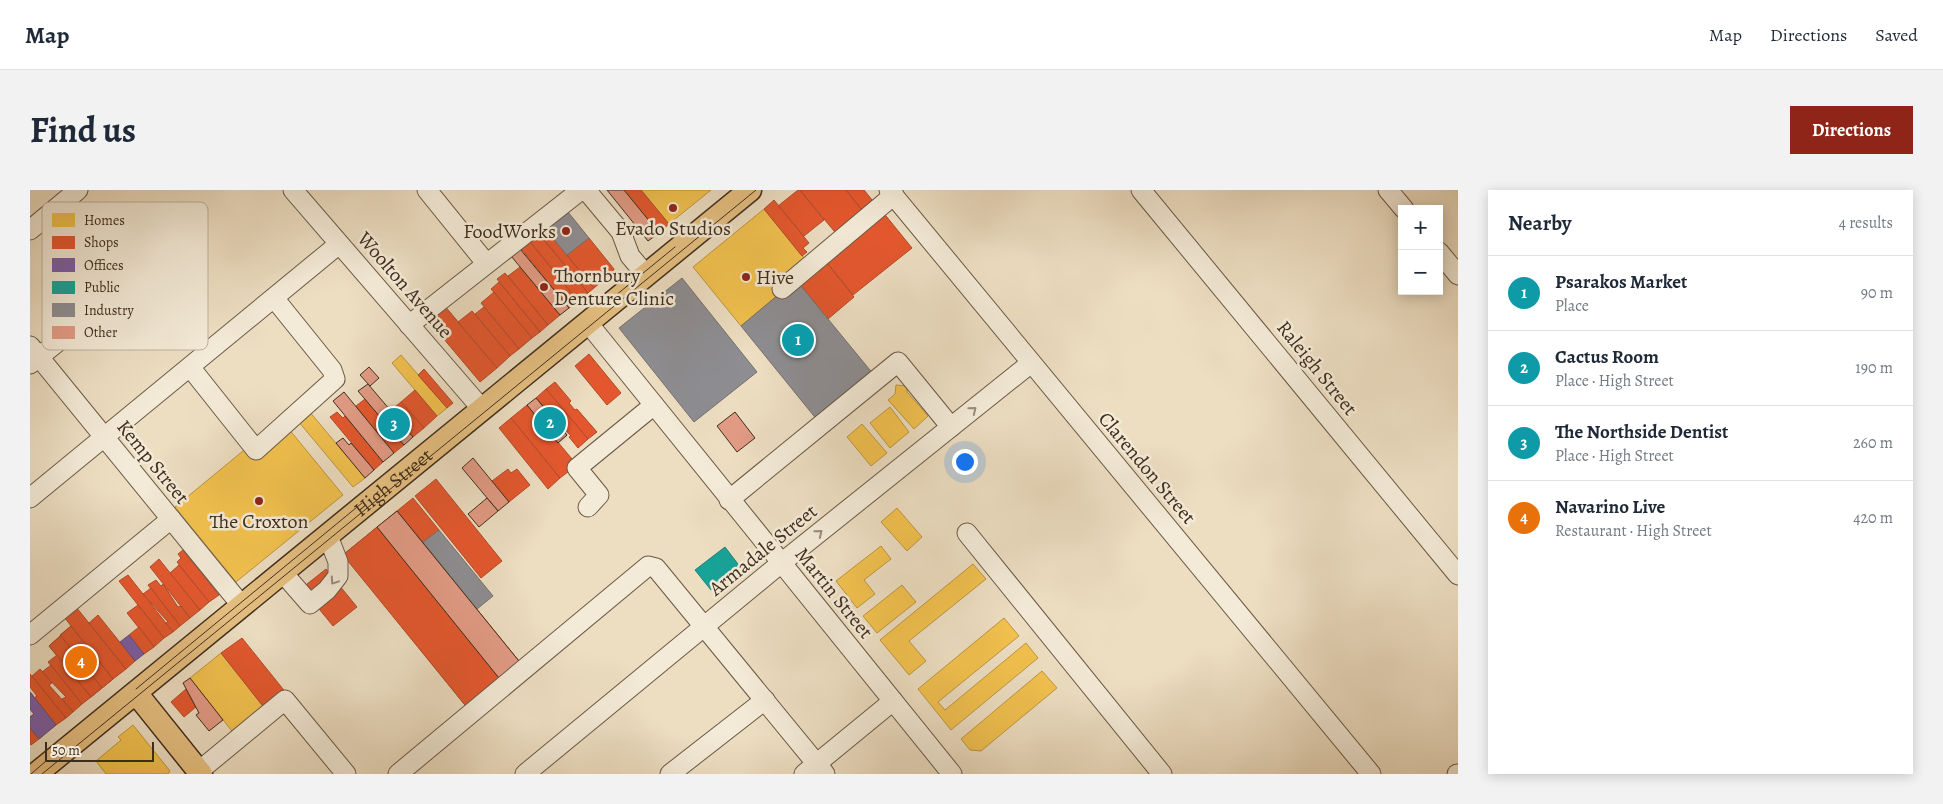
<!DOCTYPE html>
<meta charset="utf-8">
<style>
:root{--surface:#fff;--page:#f2f2f3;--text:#1f2937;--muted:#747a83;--line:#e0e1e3;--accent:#8f2418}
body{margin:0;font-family:Alegreya,serif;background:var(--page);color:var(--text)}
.controls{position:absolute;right:15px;top:15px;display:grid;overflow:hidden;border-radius:0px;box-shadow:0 2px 12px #0003}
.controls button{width:45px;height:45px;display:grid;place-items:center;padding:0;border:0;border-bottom:1px solid var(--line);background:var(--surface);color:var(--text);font:25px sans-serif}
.scale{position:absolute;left:15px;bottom:12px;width:109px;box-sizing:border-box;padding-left:5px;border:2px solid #3f2d1c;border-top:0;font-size:14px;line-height:18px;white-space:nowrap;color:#3f2d1c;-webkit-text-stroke:4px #f3ead7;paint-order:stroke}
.you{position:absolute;left:934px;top:271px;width:18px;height:18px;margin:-12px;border:4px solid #fff;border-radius:50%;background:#1a73e8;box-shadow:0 0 0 8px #1a73e833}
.badge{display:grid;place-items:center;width:32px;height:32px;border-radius:50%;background:var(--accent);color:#fff;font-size:16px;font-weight:700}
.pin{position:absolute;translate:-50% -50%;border:2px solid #fff;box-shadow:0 1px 5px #0006}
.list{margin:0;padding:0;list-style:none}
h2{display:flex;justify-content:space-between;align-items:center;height:65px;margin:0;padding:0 20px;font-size:21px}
h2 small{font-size:16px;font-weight:400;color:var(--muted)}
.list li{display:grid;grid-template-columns:32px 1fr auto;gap:15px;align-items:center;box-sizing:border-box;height:75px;padding:0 20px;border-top:1px solid var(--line)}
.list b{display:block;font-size:19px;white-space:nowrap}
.list p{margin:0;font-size:16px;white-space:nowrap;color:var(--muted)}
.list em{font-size:16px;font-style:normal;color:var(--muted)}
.map{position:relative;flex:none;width:1428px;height:584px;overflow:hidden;border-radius:0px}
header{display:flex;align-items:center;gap:30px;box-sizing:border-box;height:70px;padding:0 25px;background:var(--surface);border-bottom:1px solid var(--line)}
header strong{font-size:24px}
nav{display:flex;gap:28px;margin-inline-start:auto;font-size:18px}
.intro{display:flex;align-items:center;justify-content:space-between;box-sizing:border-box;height:120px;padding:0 30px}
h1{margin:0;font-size:35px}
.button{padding:12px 22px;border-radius:0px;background:var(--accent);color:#fff;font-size:18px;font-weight:700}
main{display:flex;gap:30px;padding:0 30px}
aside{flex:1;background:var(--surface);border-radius:0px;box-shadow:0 2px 12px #0003}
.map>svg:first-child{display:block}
</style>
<header>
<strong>Map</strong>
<nav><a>Map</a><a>Directions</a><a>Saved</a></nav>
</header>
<div class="intro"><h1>Find us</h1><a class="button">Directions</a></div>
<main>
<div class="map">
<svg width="1428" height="584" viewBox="0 0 1428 584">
<rect width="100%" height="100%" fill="#eddec2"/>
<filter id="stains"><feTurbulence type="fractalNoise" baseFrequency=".004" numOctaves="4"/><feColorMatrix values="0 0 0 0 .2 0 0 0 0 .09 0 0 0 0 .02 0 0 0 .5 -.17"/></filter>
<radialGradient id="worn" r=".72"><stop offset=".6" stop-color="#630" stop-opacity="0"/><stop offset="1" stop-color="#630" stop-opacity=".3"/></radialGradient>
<g fill="#f2c14e" stroke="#bc953f">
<path d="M611 0H681L639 34Z"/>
<path d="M734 19 778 73 750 103 711 136 663 77Z"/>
<path d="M371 165 417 218 407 226 362 173Z"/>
<path d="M866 195 877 196V202L898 226 884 239 858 210 865 204Z"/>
<path d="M860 217 879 242 860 258 840 233Z"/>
<path d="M279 221 335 288 323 297 268 231Z"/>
<path d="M832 234 857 263 841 276 817 247Z"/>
<path d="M258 238 313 305 206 392 145 317 219 256Z"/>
<path d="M867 318 892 347 877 361 851 332Z"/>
<path d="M851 356 861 369 834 390 845 404 827 418 806 391Z"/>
<path d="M943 374 956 389 879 451 896 471 879 485 850 450Z"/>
<path d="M872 395 886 412 847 443 833 426Z"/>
<path d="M974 428 989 446 908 512 915 520 996 453 1008 468 921 540 888 499Z"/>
<path d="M191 463 236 520 205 545 160 488Z"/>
<path d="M1012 481 1027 498 951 561 940 560 931 549Z"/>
<path d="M103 535 140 581 138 584H76L66 571 91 550 88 547Z"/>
</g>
<g fill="#e4572e" stroke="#b24a29">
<path d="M594 0H611L639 34 629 43Z"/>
<path d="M768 0H770L794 30 774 46 748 16Z"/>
<path d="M770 0H816L836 25 809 47Z"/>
<path d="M816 0H834L847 16 836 25Z"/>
<path d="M744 10 779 53 773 58 777 62 772 66 734 19Z"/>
<path d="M852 21 882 58 823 105 793 68Z"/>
<path d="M512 35 564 98 558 103 506 40Z"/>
<path d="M509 44 558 103 548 111 500 52Z"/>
<path d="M497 48 548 111 539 118 488 55Z"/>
<path d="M559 48 584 79 583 82 564 98 537 65Z"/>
<path d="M793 68 824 107 798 129 766 90Z"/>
<path d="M490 77 530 125 518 135 478 86Z"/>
<path d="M475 83 518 135 510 142 467 89Z"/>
<path d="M469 92 510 142 502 148 461 99Z"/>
<path d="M464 102 502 148 489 159 451 113Z"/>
<path d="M414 115 467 178 450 192 397 129Z"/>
<path d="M454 117 489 159 480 166 445 124Z"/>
<path d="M442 121 480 166 467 178 428 132Z"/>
<path d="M559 164 591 203 577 215 545 176Z"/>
<path d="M394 179 423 213 417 218 388 185Z"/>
<path d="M525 192 541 211 539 213 545 220 547 219 567 242 558 249 516 199Z"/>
<path d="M516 199 558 249 548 258 539 247 541 246 506 208Z"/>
<path d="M385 200 407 226 394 238 371 212Z"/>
<path d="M335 209 374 255 364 263 326 216Z"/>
<path d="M371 212 394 238 383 247 360 221Z"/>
<path d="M497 215 547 275 530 288 481 228Z"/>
<path d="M307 222 313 228 315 226 353 272 344 280 300 227Z"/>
<path d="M481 228 530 288 518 299 469 238Z"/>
<path d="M478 279 481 283 487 279 500 295 479 312 462 291Z"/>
<path d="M406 289 472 371 451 388 385 306Z"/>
<path d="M383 308 409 340 393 352 367 321Z"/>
<path d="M367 321 493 476 439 520 314 364Z"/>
<path d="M347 337 473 493 439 520 313 365Z"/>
<path d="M153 360 189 405 179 412 147 372 151 368 148 364Z"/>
<path d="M129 369 170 420 160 428 120 377Z"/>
<path d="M149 375 179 412 170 420 140 383Z"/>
<path d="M296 379 327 417 303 436 272 398Z"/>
<path d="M98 385 143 442 134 448 89 391Z"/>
<path d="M126 390 131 396 133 394 148 417 151 416 160 428 150 436 118 395Z"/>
<path d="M121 398 150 436 143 442 136 433 138 432 113 404Z"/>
<path d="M108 415 134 448 124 457 97 423Z"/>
<path d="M46 417 96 479 83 489 34 427Z"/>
<path d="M68 425 105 471 96 479 59 433Z"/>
<path d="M41 436 83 489 72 498 30 445Z"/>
<path d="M41 436 83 489 61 507 19 456Z"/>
<path d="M109 437 124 457 114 464 99 445Z"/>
<path d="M31 446 72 498 61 507 19 456Z"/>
<path d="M212 448 257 504 236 520 191 463Z"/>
<path d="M27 465 61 507 52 514 18 472Z"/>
<path d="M21 475 52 514 43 522 32 509 36 507 12 482Z"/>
<path d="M10 479 22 493 19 495 43 522 36 528 2 486Z"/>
<path d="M0 484 36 528 26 535 4 508 7 506 0 497Z"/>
<path d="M156 499 166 517 154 527 141 512Z"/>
<path d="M0 502 26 535 18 541 0 519Z"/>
<path d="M4 524 18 541 9 549 0 538V527Z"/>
<path d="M0 538 9 549 1 555 0 553Z"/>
</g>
<g fill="#7b5ea7" stroke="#694f7d">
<path d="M99 445 114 464 105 471 90 452Z"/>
<path d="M0 502 26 535 9 549 0 538V527L4 524 0 519Z"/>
</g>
<path fill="#17a398" stroke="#238073" d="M695 357 711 378 681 400 665 380Z"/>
<g fill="#8d8d92" stroke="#76706f">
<path d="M534 17 559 48 537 65 512 35Z"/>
<path d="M652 88 727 182 664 232 589 138Z"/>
<path d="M766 90 844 185 788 231 711 136Z"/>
<path d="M409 340 463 406 447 419 393 352Z"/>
</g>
<g fill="#e29b85" stroke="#3f2d1c">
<path d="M577 0H594L629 43 618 51Z"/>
<path d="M490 59 539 118 530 125 481 66Z"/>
<path d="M339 177 349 188 340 196 330 185Z"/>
<path d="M338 194 383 247 374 255 328 201Z"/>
<path d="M314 202 364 263 353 272 303 211Z"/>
<path d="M506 208 537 245 528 253 497 215Z"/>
<path d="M705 222 725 248 707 262 687 236Z"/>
<path d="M313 248 319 255 321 253 344 280 335 288 306 253Z"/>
<path d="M443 268 479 312 468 321 432 278Z"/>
<path d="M457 308 468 321 449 337 438 324Z"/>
<path d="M367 321 493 476 473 493 347 337Z"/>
<path d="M160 488 193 530 179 541 166 525 169 523 153 493Z"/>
</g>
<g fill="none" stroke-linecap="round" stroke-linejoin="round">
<g stroke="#6a5946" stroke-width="21">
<g id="minor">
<path d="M263 0 452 219"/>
<path d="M397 0 456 73"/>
<path d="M556 0 591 42 600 66 616 85"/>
<path d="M859 0 1341 584"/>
<path d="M1111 0 1428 385"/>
<path d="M1358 0 1374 19"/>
<path d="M0 40 48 0"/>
<path d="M1409 62 1428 85"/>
<path d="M752 99 864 5"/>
<path d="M558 133 922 584"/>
<path d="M379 135 551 0"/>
<path d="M0 156 212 416"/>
<path d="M0 174 154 51"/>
<path d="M160 177 226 260 305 189 302 180 244 108"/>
<path d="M0 308 309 54"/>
<path d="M699 310 868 172 921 237"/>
<path d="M558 317 569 305 547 278 624 215"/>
<path d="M937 343 1132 584"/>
<path d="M253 383 280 414 297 400 308 386V372L298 346"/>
<path d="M0 445 141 329"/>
<path d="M169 581 255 510 316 584"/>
<path d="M368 584 618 376 626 378 795 584"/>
<path d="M495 584 750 374 1001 173"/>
<path d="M640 584 735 510"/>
<path d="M774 584 863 511"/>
<path d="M1427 584H1428"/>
</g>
</g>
<g stroke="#3f2d1c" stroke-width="25">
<g id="major">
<path d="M106 503 171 584"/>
<path id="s1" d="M6 584 720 0"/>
</g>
</g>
<use href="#minor" stroke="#f3ead7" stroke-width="19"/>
<use href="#major" stroke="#e6bf81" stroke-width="22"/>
<g stroke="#3f2d1c" stroke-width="1">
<path d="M585 106 645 57"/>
<path d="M106 499 332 313"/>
<path d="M1 584 16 571"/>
<path d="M12 584 726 0"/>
</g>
</g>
<defs><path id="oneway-chevron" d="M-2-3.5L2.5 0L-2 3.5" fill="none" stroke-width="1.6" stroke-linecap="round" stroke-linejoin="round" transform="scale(1.25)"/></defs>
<g stroke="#998c7a">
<use href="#oneway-chevron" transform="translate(943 220) rotate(-39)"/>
<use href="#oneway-chevron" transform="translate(789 343) rotate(-39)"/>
<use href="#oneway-chevron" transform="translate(304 391) rotate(124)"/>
</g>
<g fill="#8f2418" stroke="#f3ead7" stroke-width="2">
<circle cx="643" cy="18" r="5"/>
<circle cx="536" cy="41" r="5"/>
<circle cx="716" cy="87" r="5"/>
<circle cx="514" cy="97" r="5"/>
<circle cx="229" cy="311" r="5"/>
</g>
<g text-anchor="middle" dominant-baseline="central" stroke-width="5" stroke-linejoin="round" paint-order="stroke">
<g font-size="20" fill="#3f2d1c" stroke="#f3ead7">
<text x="643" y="38">Evado Studios</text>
<text x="526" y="41" text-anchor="end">FoodWorks</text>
<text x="524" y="85" text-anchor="start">Thornbury<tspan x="524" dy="23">Denture Clinic</tspan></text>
<text x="726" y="87" text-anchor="start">Hive</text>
<text x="229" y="331">The Croxton</text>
</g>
<g font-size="20" fill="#3f2d1c" stroke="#f3ead7">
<text transform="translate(375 95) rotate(49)">Woolton Avenue</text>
<text transform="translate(1287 178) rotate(51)">Raleigh Street</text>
<text transform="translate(123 272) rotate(51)">Kemp Street</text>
<text transform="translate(1117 278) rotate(50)">Clarendon Street</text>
<text stroke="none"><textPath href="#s1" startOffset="461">High Street</textPath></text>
<text transform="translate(733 360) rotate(-39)">Armadale Street</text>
<text transform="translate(804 403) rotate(51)">Martin Street</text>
</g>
</g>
<rect x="12" y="12" width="166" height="148" rx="8" fill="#f3ead7" stroke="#bdb19f" stroke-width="1"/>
<rect x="22" y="23" width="23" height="14" fill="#f2c14e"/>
<rect x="22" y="46" width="23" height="13" fill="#e4572e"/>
<rect x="22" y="68" width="23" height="14" fill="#7b5ea7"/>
<rect x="22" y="91" width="23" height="13" fill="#17a398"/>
<rect x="22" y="113" width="23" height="14" fill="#8d8d92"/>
<rect x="22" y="136" width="23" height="13" fill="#e29b85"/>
<g font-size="14" fill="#3f2d1c">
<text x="54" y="35">Homes</text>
<text x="54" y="57">Shops</text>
<text x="54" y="80">Offices</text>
<text x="54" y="102">Public</text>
<text x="54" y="125">Industry</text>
<text x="54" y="147">Other</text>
</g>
<rect width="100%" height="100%" filter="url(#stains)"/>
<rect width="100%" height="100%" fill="url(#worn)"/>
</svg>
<div class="controls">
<button>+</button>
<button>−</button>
</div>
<div class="scale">50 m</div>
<div class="you"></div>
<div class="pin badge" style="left:768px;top:150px;background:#0f9aa8">1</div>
<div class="pin badge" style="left:520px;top:233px;background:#0f9aa8">2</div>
<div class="pin badge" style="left:364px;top:234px;background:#0f9aa8">3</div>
<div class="pin badge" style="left:51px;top:472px;background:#e8710a">4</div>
</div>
<aside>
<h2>Nearby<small>4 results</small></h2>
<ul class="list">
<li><span class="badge" style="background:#0f9aa8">1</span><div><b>Psarakos Market</b><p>Place</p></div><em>90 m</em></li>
<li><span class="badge" style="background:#0f9aa8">2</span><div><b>Cactus Room</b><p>Place · High Street</p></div><em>190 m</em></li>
<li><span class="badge" style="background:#0f9aa8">3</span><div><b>The Northside Dentist</b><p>Place · High Street</p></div><em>260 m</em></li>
<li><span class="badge" style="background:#e8710a">4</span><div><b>Navarino Live</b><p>Restaurant · High Street</p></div><em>420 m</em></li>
</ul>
</aside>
</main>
